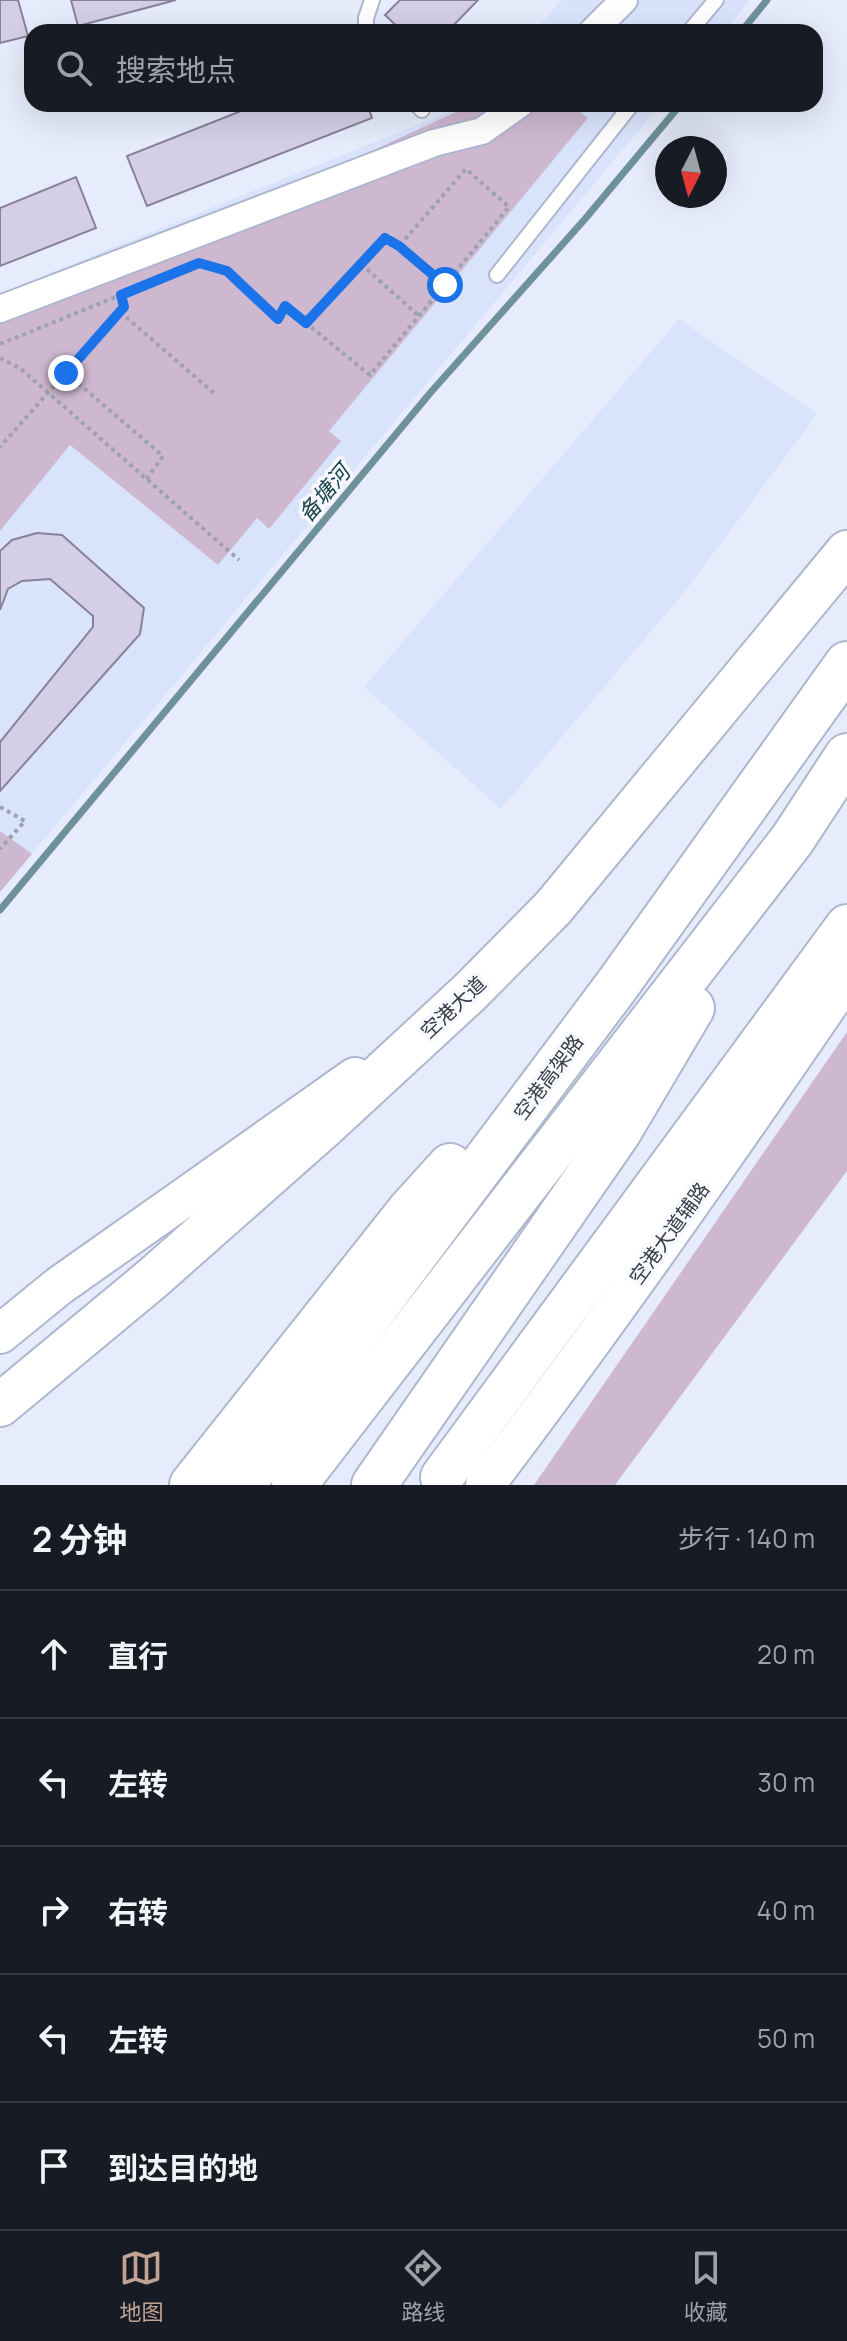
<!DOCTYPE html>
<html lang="zh">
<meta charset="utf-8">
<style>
:root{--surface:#171b24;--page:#242831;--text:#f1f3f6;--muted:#9ea1a6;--line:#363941;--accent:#c1a393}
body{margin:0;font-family:Manrope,"Noto Sans SC",sans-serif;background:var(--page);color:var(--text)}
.compass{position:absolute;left:655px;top:136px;width:72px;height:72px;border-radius:50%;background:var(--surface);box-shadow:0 8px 32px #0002;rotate:186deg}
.stop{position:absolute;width:24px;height:24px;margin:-18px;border:6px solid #1a73e8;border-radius:50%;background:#fff}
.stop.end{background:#1a73e8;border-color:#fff;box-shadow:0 2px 8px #0008}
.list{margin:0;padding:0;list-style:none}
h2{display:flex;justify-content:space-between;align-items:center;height:104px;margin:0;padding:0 32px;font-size:34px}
h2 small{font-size:26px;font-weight:400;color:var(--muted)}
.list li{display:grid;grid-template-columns:52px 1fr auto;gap:24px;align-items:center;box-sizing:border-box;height:128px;padding:0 32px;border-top:2px solid var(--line)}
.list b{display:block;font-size:30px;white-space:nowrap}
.list em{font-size:26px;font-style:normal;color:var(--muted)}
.icon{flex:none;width:44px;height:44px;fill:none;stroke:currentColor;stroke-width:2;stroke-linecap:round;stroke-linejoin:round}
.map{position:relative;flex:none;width:847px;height:1485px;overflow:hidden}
.search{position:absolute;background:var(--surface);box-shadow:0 8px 32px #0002;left:24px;right:24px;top:24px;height:88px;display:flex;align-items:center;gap:20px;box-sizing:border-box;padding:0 28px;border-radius:24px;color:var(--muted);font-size:30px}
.sheet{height:744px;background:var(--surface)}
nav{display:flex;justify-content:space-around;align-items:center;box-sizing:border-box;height:112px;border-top:2px solid var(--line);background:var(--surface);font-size:22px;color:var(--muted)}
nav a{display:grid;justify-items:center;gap:4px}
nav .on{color:var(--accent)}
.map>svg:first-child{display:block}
</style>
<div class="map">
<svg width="847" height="1485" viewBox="0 0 847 1485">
<rect width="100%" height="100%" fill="#e6ecfb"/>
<g fill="#d9e4fc">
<path d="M561 0H750L723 32H534Z"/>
<path d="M469 104H661L0 892V293Z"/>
<path d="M679 319 817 414 687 589 501 809 364 687Z"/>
</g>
<g fill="#ceb8d0">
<path d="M473 104H570L588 118 329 431 341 441 269 529 257 518 218 565 70 445 0 531V323Z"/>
<path d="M0 831 32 854 0 892Z"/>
<path d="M847 1032V1171L615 1485H534Z"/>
</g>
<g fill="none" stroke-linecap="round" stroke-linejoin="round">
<g stroke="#6f919a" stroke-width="7">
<path d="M741 32 767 0"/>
<path d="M0 910 431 392 585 219 681 104"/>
</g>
</g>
<g fill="#d4cfe7" stroke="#878299" stroke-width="2">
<path d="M0 0H18L28 36 0 43Z"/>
<path d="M71 0H176L78 26Z"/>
<path d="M400 0H478L447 32H403L385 15Z"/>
<path d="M259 104H367L372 118 147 206 127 156Z"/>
<path d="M76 177 96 228 0 266V208Z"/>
<path d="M37 533 62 535 144 608 140 634 0 791V742L93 627V616L50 579 22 581 8 589 0 610V551L12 540Z"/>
</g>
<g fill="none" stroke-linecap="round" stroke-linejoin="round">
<g stroke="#aeb7ce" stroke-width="18">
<g id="lane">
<path d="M366 32V18L372 0"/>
<path d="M689 32 716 0"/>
<path d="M416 104 422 110"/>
<path d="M497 275 632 104"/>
</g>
</g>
<g stroke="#aeb7ce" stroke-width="30">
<g id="street">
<path d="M592 32 624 0"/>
<path d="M0 309 434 143 482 131 520 104"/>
</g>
</g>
<g stroke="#aeb7ce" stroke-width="42">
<g id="secondary">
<path d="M0 1334 59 1286 355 1077"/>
<path d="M485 1485C611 1319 730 1149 847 977"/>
</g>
</g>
<g stroke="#aeb7ce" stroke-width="46">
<g id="primary">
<path d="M0 1405 153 1278 326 1125 470 992 553 908 847 552"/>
<path d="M442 1477 847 926"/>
</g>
</g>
<g stroke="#aeb7ce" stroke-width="48">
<g id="highway">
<path d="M192 1485 411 1209 450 1166"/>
<path d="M242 1485 615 988 847 664"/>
<path d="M294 1485 792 840 847 756"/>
<path d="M374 1485 618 1133 692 1008"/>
</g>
</g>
<path stroke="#9da2ae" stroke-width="4" stroke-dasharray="4 4" stroke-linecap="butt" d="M0 807 25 821 0 849"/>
<use href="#lane" stroke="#fff" stroke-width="14"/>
<use href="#street" stroke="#fff" stroke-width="26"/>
<use href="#secondary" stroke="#fff" stroke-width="38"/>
<use href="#primary" stroke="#fff" stroke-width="42"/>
<use href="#highway" stroke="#fff" stroke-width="44"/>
<g stroke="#9da2ae" stroke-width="4" stroke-dasharray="4 4" stroke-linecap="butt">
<path d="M399 246 445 285"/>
<path d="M361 264 419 316"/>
<path d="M121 295 199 263 227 271 278 319 285 306 370 375 509 207 466 169 399 246 385 238 306 323"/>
<path d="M120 312 215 394"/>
<path d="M0 344 121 295 124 307 0 447"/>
<path d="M0 358 21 369 239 560"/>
<path d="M66 373 163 456 146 480"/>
</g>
</g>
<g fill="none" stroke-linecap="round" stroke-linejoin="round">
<path stroke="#1a73e8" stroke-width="10" d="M66 373 124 307 121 295 199 263 227 271 278 319 285 306 306 323 385 238 399 246 445 285"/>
</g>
<g text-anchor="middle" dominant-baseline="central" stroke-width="7" stroke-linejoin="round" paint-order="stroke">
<g font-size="20" fill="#383c45" stroke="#f7f9fe">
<text transform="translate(453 1007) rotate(-43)">空港大道</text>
<text transform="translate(548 1077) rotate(-53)">空港高架路</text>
<text transform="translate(669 1233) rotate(-54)">空港大道辅路</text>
</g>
<g font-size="22" font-style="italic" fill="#1a454d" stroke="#f7f9fe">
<text transform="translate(324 493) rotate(-50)">备塘河</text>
</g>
</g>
</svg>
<svg class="compass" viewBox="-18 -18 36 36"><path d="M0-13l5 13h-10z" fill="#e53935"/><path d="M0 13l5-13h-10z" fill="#9ea1a6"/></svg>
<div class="stop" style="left:445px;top:285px"></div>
<div class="stop end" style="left:66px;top:373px"></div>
<div class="search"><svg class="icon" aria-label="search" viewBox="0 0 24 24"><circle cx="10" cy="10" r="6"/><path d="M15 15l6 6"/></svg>搜索地点</div>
</div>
<section class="sheet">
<h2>2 分钟<small>步行 · 140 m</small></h2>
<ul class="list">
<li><svg class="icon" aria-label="ahead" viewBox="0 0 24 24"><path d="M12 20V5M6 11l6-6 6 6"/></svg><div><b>直行</b></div><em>20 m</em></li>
<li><svg class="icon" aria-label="left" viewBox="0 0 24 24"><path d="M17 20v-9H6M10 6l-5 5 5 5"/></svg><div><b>左转</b></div><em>30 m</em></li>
<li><svg class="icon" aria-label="right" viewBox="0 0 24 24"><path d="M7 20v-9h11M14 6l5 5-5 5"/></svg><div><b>右转</b></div><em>40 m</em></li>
<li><svg class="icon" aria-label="left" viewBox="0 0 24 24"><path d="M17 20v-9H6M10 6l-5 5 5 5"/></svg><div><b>左转</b></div><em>50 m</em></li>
<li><svg class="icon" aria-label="arrive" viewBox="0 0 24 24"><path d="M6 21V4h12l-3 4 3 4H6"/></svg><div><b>到达目的地</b></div></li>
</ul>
</section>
<nav>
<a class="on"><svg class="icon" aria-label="map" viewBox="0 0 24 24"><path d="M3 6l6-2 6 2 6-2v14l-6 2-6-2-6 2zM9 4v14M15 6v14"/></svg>地图</a>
<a><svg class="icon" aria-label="directions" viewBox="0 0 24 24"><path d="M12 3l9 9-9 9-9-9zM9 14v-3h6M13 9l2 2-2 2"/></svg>路线</a>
<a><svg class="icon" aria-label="saved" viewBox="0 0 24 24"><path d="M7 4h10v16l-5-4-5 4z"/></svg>收藏</a>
</nav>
